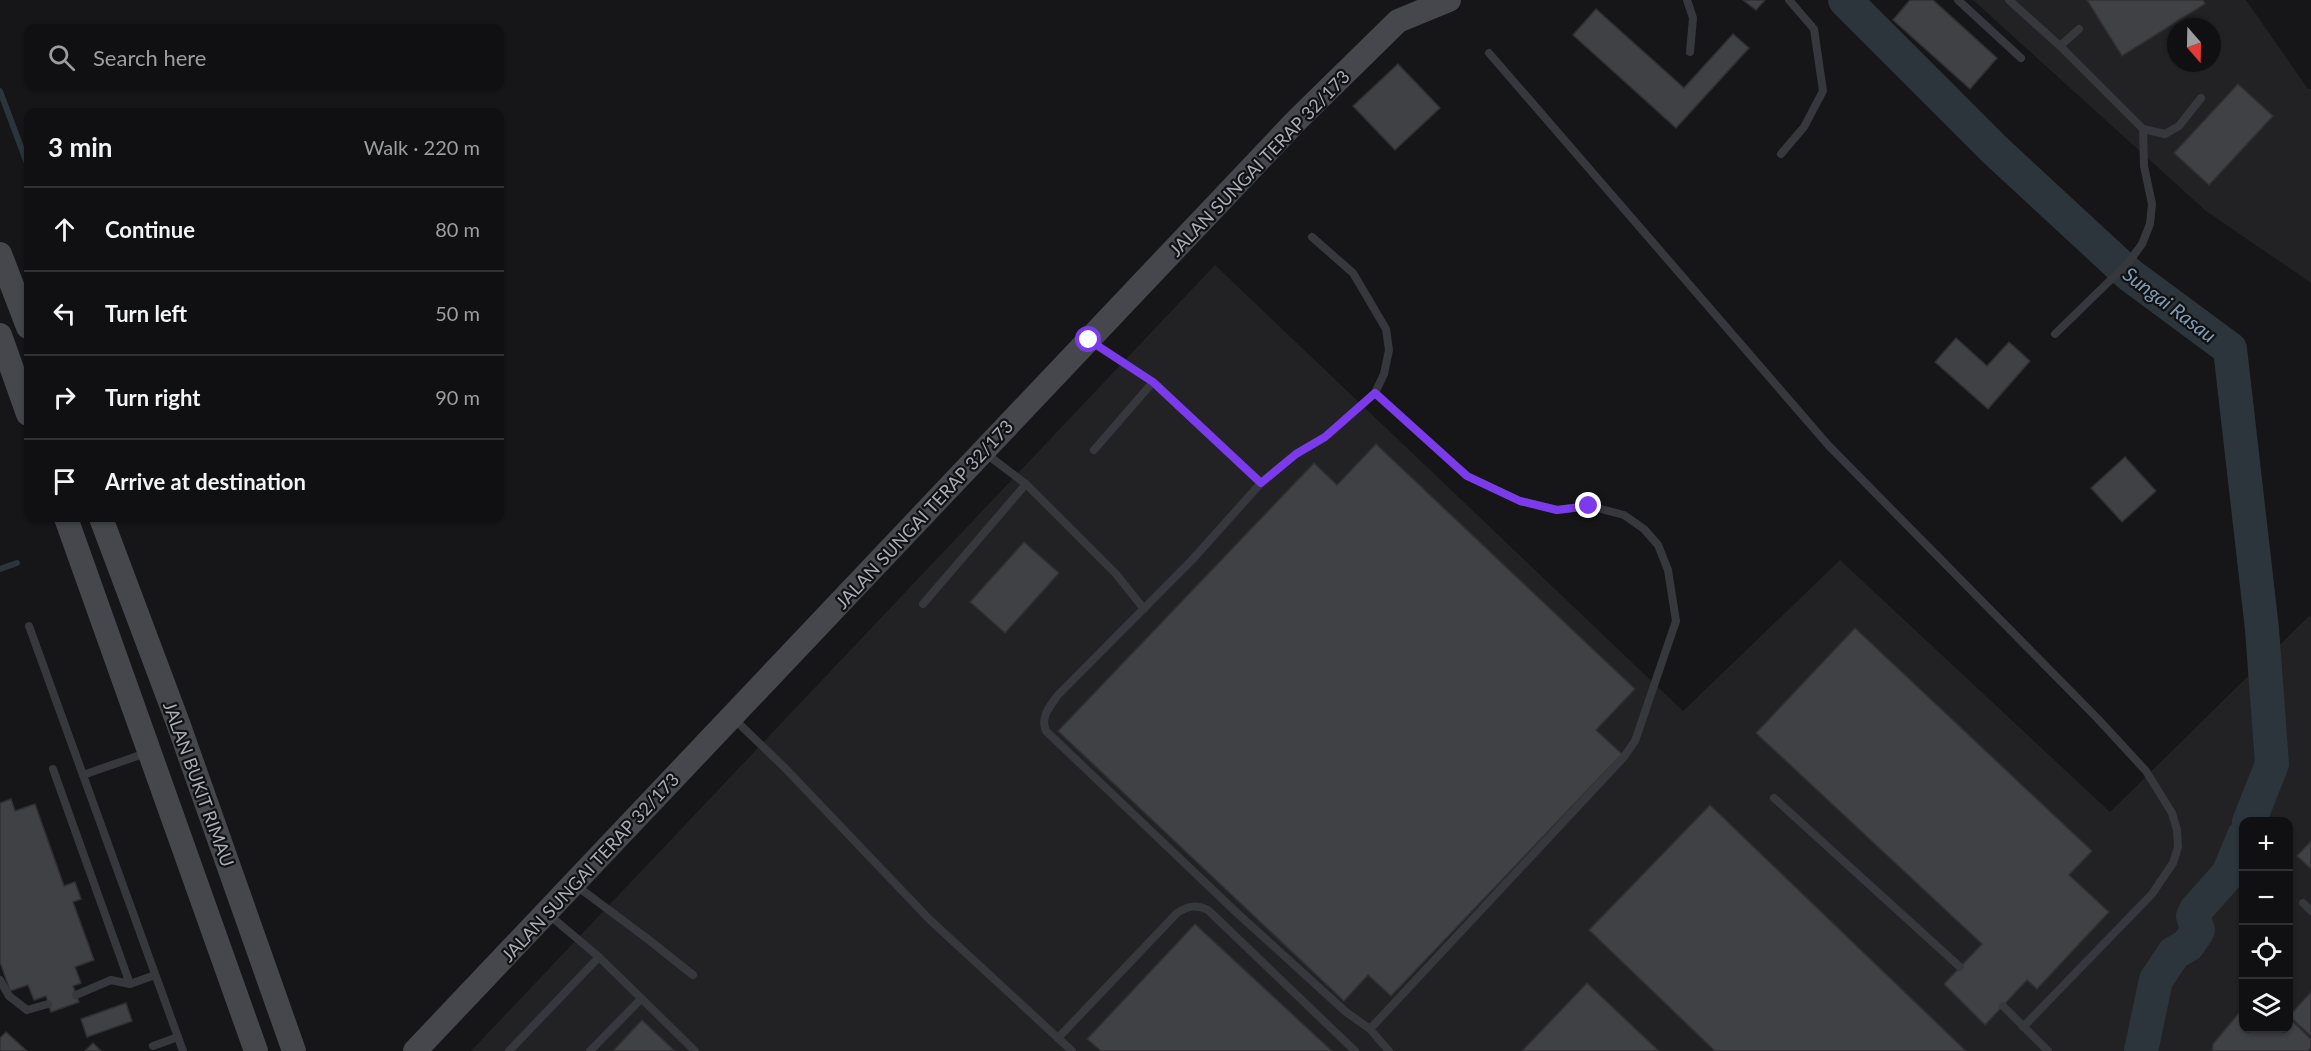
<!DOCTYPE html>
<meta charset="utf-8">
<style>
:root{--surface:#101012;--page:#1e1e20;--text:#f1f3f6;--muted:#9c9d9f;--line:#303032}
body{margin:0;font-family:Lato,sans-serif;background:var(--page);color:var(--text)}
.controls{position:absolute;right:18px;bottom:18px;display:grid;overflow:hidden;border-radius:12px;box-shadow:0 2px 4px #0004}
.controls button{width:54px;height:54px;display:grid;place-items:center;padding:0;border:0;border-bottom:2px solid var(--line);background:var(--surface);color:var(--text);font:30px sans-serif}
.compass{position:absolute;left:2167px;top:18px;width:54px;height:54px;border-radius:50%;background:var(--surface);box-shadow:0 2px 4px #0004;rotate:160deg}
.stop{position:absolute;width:18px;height:18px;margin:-14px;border:4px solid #7c3aed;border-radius:50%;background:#fff}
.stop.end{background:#7c3aed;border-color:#fff;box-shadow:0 2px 6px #0008}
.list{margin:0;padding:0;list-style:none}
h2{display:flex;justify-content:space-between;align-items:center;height:78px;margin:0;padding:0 24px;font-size:26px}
h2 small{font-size:20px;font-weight:400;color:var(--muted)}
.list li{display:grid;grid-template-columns:39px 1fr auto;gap:18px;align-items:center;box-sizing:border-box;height:84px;padding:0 24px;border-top:2px solid var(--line)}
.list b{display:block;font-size:22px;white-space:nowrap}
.list em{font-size:20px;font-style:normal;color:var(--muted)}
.icon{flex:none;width:33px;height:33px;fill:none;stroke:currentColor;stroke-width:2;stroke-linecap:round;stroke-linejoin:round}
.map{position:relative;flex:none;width:2311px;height:1051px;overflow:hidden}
.search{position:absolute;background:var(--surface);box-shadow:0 2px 4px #0004;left:24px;top:24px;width:480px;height:66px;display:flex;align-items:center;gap:15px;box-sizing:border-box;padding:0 21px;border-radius:12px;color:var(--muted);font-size:22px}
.panel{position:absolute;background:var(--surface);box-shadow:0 2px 4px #0004;left:24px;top:108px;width:480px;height:414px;border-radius:12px}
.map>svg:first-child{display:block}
</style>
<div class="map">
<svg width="2311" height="1051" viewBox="0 0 2311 1051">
<rect width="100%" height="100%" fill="#161618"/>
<g fill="#222225" fill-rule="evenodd">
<path d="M1973 0H2246L2308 89H2311V283L2206 211ZM2176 27H2212V63H2176Z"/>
<path d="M1215 265 1683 711 1840 560 2110 812 2309 616 2311 618V1051H471ZM2244 822H2288V1028H2244Z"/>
</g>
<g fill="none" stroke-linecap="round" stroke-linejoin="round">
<g stroke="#2c353c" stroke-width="6">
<path d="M0 91 28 166"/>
<path d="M0 569 17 563"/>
</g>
<g stroke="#2c353c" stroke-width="34">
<path d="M1845 0 1996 151 2130 275 2230 349 2262 629 2272 764 2249 822"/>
<path d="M2141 1051 2156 980 2174 953 2188 945 2198 930 2193 916 2196 910 2228 874 2244 836"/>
</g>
</g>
<g fill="#404145" stroke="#303034" stroke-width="1.5">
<path d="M1743 0H1765L1756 10Z"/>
<path d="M1910 0H1933L1997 58 1970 89 1893 20Z"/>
<path d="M2087 0H2203L2205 4 2122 56Z"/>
<path d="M1596 9 1684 88 1733 34 1749 48 1676 128 1573 35Z"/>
<path d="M1398 64 1440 108 1395 150 1353 106Z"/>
<path d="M2238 84 2273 116 2209 185 2174 153Z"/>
<path d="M1956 338 1987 366 2009 342 2030 361 1988 409 1935 362Z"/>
<path d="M1376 444 1635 689 1596 730 1622 754 1391 996 1368 975 1344 1001 1058 731 1314 463 1337 485Z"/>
<path d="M2125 457 2156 491 2122 522 2091 488Z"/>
<path d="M1024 542 1059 573 1005 633 970 602Z"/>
<path d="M1855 628 2092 851 2069 875 2109 912 2037 989 2027 980 1985 1025 1944 984 1982 944 1756 733Z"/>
<path d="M11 799 15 811 35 804 64 886 75 882 81 899 73 902 94 960 75 967 81 983 73 986 79 1002 51 1012 46 996 34 1000 28 985 10 991 0 962V803Z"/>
<path d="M1710 805 1966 1051H1715L1589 930Z"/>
<path d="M2311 841V869L2297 856Z"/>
<path d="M1195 924 1332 1051H1101L1087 1039Z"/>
<path d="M1587 983 1659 1051H1522Z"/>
<path d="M2311 992V1036L2289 1016Z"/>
<path d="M126 1003 132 1021 87 1037 81 1019Z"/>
<path d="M2244 1007V1028H2288V1017L2311 1039V1048L2308 1051H2212L2213 1044Z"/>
<path d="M642 1020 675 1051H613Z"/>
<path d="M6 1032 27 1051H0V1038Z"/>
<path d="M93 1043 101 1051H85Z"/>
</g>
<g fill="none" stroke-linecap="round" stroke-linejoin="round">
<g stroke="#37383d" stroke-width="8">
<path d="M1687 0 1693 18 1690 52"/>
<path d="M1958 0 2021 58"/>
<path d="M2009 0 2060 46 2143 129 2165 134 2179 126 2201 98"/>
<path d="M2060 46 2079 29"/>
<path d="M1489 53 1829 446 2098 719 2146 771 2172 813 2177 830 2178 847 2173 863 2152 894 2023 1027"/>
<path d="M1781 154 1804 127 1823 91 1814 29 1789 0"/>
<path d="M1312 237 1353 273 1386 329 1389 350 1384 374 1375 393 1325 437 1296 454 1261 483 1192 560 1058 695C1050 706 1040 717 1046 731L1236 912 1346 1012 1370 1029"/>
<path d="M2055 334 2128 263 2142 244 2150 224 2152 204 2144 166 2143 129"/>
<path d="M1091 342 1153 382 1261 483"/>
<path d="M1375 393 1467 476 1520 501 1557 510 1589 506 1624 515 1644 529 1658 545 1668 570 1676 621 1635 741 1623 758 1370 1029 1389 1051"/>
<path d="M1094 450 1153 382"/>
<path d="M985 453 1026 484"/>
<path d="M923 604 1026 484 1116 574 1144 609"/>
<path d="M29 626 183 1051"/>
<path d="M732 717 785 768 929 919 1072 1051"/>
<path d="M53 769 130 984"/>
<path d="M83 775 146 753"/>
<path d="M1774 798 1960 967"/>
<path d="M574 884 649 940 693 975"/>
<path d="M2303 903 2311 911"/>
<path d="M548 914 599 957 695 1051"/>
<path d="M0 980 9 996 27 1010 48 1004"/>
<path d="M76 995 111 980 130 984 155 975"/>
<path d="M2003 1006 2048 1051"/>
<path d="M1058 1038 1177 913C1188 906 1196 904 1208 910L1355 1051"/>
<path d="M153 1046 178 1037"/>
<path d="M509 1051 599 957"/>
<path d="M590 1051 641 999"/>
</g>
<g stroke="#45474d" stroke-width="24">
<path d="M0 254 28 327"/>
<path d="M0 335 28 414"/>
<path d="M66 518 256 1051"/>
<path d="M101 518 178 723 294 1051"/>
<path d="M415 1051 1297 120 1398 21 1449 0"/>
</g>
</g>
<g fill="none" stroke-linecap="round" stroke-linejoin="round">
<path stroke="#7c3aed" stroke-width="8" d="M1089 340 1153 382 1261 483 1296 454 1325 437 1375 393 1467 476 1520 501 1557 510 1589 506"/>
</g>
<g text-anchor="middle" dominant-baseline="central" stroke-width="4.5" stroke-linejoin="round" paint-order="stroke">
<g font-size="18" fill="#a8adb8" stroke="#111113">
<text transform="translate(1259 163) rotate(-46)">JALAN SUNGAI TERAP 32/173</text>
<text transform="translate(924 514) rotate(-47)">JALAN SUNGAI TERAP 32/173</text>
<text transform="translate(199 784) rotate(70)">JALAN BUKIT RIMAU</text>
<text transform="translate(590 867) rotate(-47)">JALAN SUNGAI TERAP 32/173</text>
</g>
<g font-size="20" font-style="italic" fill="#7f9bb3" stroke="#111113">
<text transform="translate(2170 304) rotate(37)">Sungai Rasau</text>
</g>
</g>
</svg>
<div class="controls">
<button>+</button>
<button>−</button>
<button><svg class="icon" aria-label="locate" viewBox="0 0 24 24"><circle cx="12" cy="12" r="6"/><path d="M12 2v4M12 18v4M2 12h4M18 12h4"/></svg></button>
<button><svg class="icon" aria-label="layers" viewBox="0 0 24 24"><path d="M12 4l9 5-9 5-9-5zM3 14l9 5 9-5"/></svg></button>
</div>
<svg class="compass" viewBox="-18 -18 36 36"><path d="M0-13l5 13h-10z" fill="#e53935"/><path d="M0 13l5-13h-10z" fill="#9c9d9f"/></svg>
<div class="stop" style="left:1089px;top:340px"></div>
<div class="stop end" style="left:1589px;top:506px"></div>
<div class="search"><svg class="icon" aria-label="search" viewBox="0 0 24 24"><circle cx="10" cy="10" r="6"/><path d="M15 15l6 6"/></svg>Search here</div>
<section class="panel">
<h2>3 min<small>Walk · 220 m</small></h2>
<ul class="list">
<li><svg class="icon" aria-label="ahead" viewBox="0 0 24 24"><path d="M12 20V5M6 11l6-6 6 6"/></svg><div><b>Continue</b></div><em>80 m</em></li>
<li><svg class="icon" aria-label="left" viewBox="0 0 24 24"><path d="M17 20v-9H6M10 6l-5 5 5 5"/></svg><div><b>Turn left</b></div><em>50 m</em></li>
<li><svg class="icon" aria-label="right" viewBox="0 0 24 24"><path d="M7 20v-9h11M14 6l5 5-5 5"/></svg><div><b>Turn right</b></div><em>90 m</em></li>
<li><svg class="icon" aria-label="arrive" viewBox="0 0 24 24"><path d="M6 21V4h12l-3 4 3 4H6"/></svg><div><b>Arrive at destination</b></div></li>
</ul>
</section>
</div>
